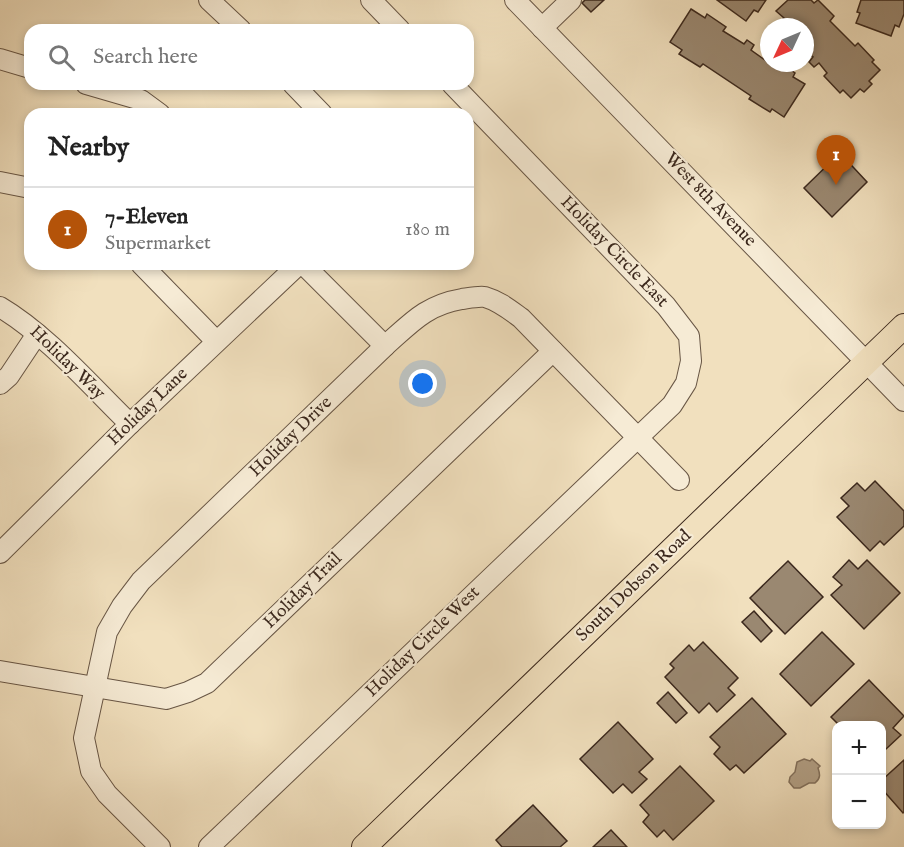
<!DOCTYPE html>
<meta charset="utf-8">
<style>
:root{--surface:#fff;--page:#f6f6f6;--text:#222;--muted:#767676;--line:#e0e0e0;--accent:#b45309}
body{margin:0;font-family:"IM FELL English",serif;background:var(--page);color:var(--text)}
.controls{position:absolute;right:18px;bottom:18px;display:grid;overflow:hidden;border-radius:12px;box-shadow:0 3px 9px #0003}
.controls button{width:54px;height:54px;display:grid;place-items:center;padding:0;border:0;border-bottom:2px solid var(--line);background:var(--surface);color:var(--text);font:30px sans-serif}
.compass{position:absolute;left:760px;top:18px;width:54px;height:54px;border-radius:50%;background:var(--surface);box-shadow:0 3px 9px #0003;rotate:226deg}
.you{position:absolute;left:423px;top:384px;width:21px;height:21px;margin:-15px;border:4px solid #fff;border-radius:50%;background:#1a73e8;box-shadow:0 0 0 9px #1a73e833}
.badge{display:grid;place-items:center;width:39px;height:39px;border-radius:50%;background:var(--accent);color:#fff;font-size:20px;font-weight:700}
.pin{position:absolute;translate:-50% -50px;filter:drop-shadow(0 2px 3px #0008)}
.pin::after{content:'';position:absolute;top:32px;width:21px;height:18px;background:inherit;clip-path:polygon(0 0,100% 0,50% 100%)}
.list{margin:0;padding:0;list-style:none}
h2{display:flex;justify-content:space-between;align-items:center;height:78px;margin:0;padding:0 24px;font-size:26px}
h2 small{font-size:20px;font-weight:400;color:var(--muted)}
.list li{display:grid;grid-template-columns:39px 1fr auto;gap:18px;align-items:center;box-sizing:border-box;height:84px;padding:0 24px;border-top:2px solid var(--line)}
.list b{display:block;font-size:22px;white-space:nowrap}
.list p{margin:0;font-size:20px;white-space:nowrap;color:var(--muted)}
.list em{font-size:20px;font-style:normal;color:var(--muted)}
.icon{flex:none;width:33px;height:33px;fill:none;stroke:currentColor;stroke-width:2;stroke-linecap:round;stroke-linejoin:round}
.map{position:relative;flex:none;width:904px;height:847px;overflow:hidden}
.search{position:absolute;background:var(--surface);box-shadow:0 3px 9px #0003;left:24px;top:24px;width:450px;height:66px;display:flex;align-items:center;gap:15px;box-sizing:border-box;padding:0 21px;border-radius:18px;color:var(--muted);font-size:22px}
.panel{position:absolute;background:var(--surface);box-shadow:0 3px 9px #0003;left:24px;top:108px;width:450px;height:162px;border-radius:18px}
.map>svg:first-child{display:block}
</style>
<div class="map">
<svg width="904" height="847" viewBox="0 0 904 847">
<rect width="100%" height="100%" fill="#f1e0be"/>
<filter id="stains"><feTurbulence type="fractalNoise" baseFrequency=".00333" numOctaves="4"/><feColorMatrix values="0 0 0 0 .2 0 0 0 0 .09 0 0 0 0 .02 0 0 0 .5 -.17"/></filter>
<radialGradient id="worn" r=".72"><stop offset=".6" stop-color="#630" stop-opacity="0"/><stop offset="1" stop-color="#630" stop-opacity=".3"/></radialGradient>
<path fill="#b3a187" stroke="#83715d" stroke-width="1.5" d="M804 759 810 761 812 759 820 766 818 768C820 774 821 778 815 783H809L800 788H794L789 782 790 777 795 772 797 762Z"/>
<g fill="#9a8871" stroke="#3b281d" stroke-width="1.5">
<path d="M585 0H604L591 12 582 3Z"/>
<path d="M717 0H766L758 12 754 10 746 21Z"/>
<path d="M788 0H811L814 3 818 0 834 16 830 21 855 46 858 43 874 60 872 62 880 70 869 81 872 84 864 92 860 89 851 98 843 90 840 93 824 76 827 73 819 63 814 67 809 62 813 57 805 51V27H781L778 24 784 18 776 11Z"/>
<path d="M861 0H904V14L899 27 895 25 891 36 856 23 860 13 857 12Z"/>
<path d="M691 9 705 18 707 14 726 27 723 31 744 44 747 40 754 45 751 50 769 63H780L795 73 793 77 805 84 784 117 772 109 770 112 749 99 751 96 703 64 700 67 679 54 682 50 670 42Z"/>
<path d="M840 153 867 182 832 217 804 188Z"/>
<path d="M875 481 904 511V526L884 545 880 541 870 551 837 517 849 506 841 498 857 483 865 491Z"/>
<path d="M849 560 858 569 867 560 900 593 864 629 831 595 842 585 833 577Z"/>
<path d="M788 561 823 597 785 634 750 598Z"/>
<path d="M754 611 772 631 761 642 742 622Z"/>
<path d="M822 632 854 664 811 706 780 674Z"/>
<path d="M703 642 738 678 728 688 735 695 717 712 709 703 699 713 665 677 674 668 670 664 689 645 694 651Z"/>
<path d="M869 680 904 716 893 728 901 735 885 750 882 746V726H840L831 717Z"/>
<path d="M668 692 687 713 676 723 657 703Z"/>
<path d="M752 698 786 734 744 773 736 765 730 770 714 754 720 747 710 737Z"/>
<path d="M618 722 653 759 639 772 647 779 632 793 623 784 613 793 580 759Z"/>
<path d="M904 760V812L903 813 882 789V780Z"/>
<path d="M680 766 714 801 673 840 664 830 657 837 643 822 649 815 640 805Z"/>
<path d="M533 805 567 841 560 847H502L496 840Z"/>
<path d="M611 830 627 847H593Z"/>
</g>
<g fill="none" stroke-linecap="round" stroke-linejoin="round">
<g stroke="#685645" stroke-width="22">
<g id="minor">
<path d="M209 0 241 30"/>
<path d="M371 0 400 30"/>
<path d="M515 0 904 401"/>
<path d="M542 28 571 0"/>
<path d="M0 59 30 68"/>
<path d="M86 84 141 100 160 114"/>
<path d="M293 84 322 114"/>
<path d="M0 182 30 188"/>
<path d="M141 264 216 341"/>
<path d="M303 264 385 346"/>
<path d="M0 307C46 334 91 386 130 424"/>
<path d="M0 384 9 376 37 334"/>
<path d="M0 553 130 424 299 264"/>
<path d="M0 671 166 699 188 692 207 683 553 351"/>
<path d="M160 847 107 794 91 771 84 738 107 632 122 606 141 581 385 346C411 323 426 305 462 299 469 298 479 296 485 297 499 301 510 310 521 318L679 480"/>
<path d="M209 847 672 405 686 383 691 361 689 336 666 306 452 84"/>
</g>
</g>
<g stroke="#3b281d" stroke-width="26">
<path id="major" d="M364 847 904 326"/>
</g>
<use href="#minor" stroke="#f6ebd5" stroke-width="20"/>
<use href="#major" stroke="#f1e0be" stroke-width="24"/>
</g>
<g text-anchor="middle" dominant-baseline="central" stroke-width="4.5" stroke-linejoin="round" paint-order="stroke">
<g font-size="18" fill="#3b281d" stroke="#f6ebd5">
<text transform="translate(710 200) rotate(46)">West 8th Avenue</text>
<text transform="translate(614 252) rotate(46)">Holiday Circle East</text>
<text transform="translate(67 363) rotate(44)">Holiday Way</text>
<text transform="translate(148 407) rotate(-44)">Holiday Lane</text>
<text transform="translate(291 437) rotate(-44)">Holiday Drive</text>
<text transform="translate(634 586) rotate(-44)">South Dobson Road</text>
<text transform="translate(303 591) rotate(-44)">Holiday Trail</text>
<text transform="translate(423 642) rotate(-44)">Holiday Circle West</text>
</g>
</g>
<rect width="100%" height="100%" filter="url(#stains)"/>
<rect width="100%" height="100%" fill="url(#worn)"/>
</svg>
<div class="controls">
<button>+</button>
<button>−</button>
</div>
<svg class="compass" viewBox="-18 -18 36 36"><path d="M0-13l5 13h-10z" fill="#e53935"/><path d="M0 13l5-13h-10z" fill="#767676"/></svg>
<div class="you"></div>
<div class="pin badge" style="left:836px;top:185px">1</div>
<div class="search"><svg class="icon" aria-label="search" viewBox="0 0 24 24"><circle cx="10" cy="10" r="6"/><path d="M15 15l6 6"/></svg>Search here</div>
<section class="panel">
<h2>Nearby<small></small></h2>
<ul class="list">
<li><span class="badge">1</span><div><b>7-Eleven</b><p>Supermarket</p></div><em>180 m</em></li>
</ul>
</section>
</div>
